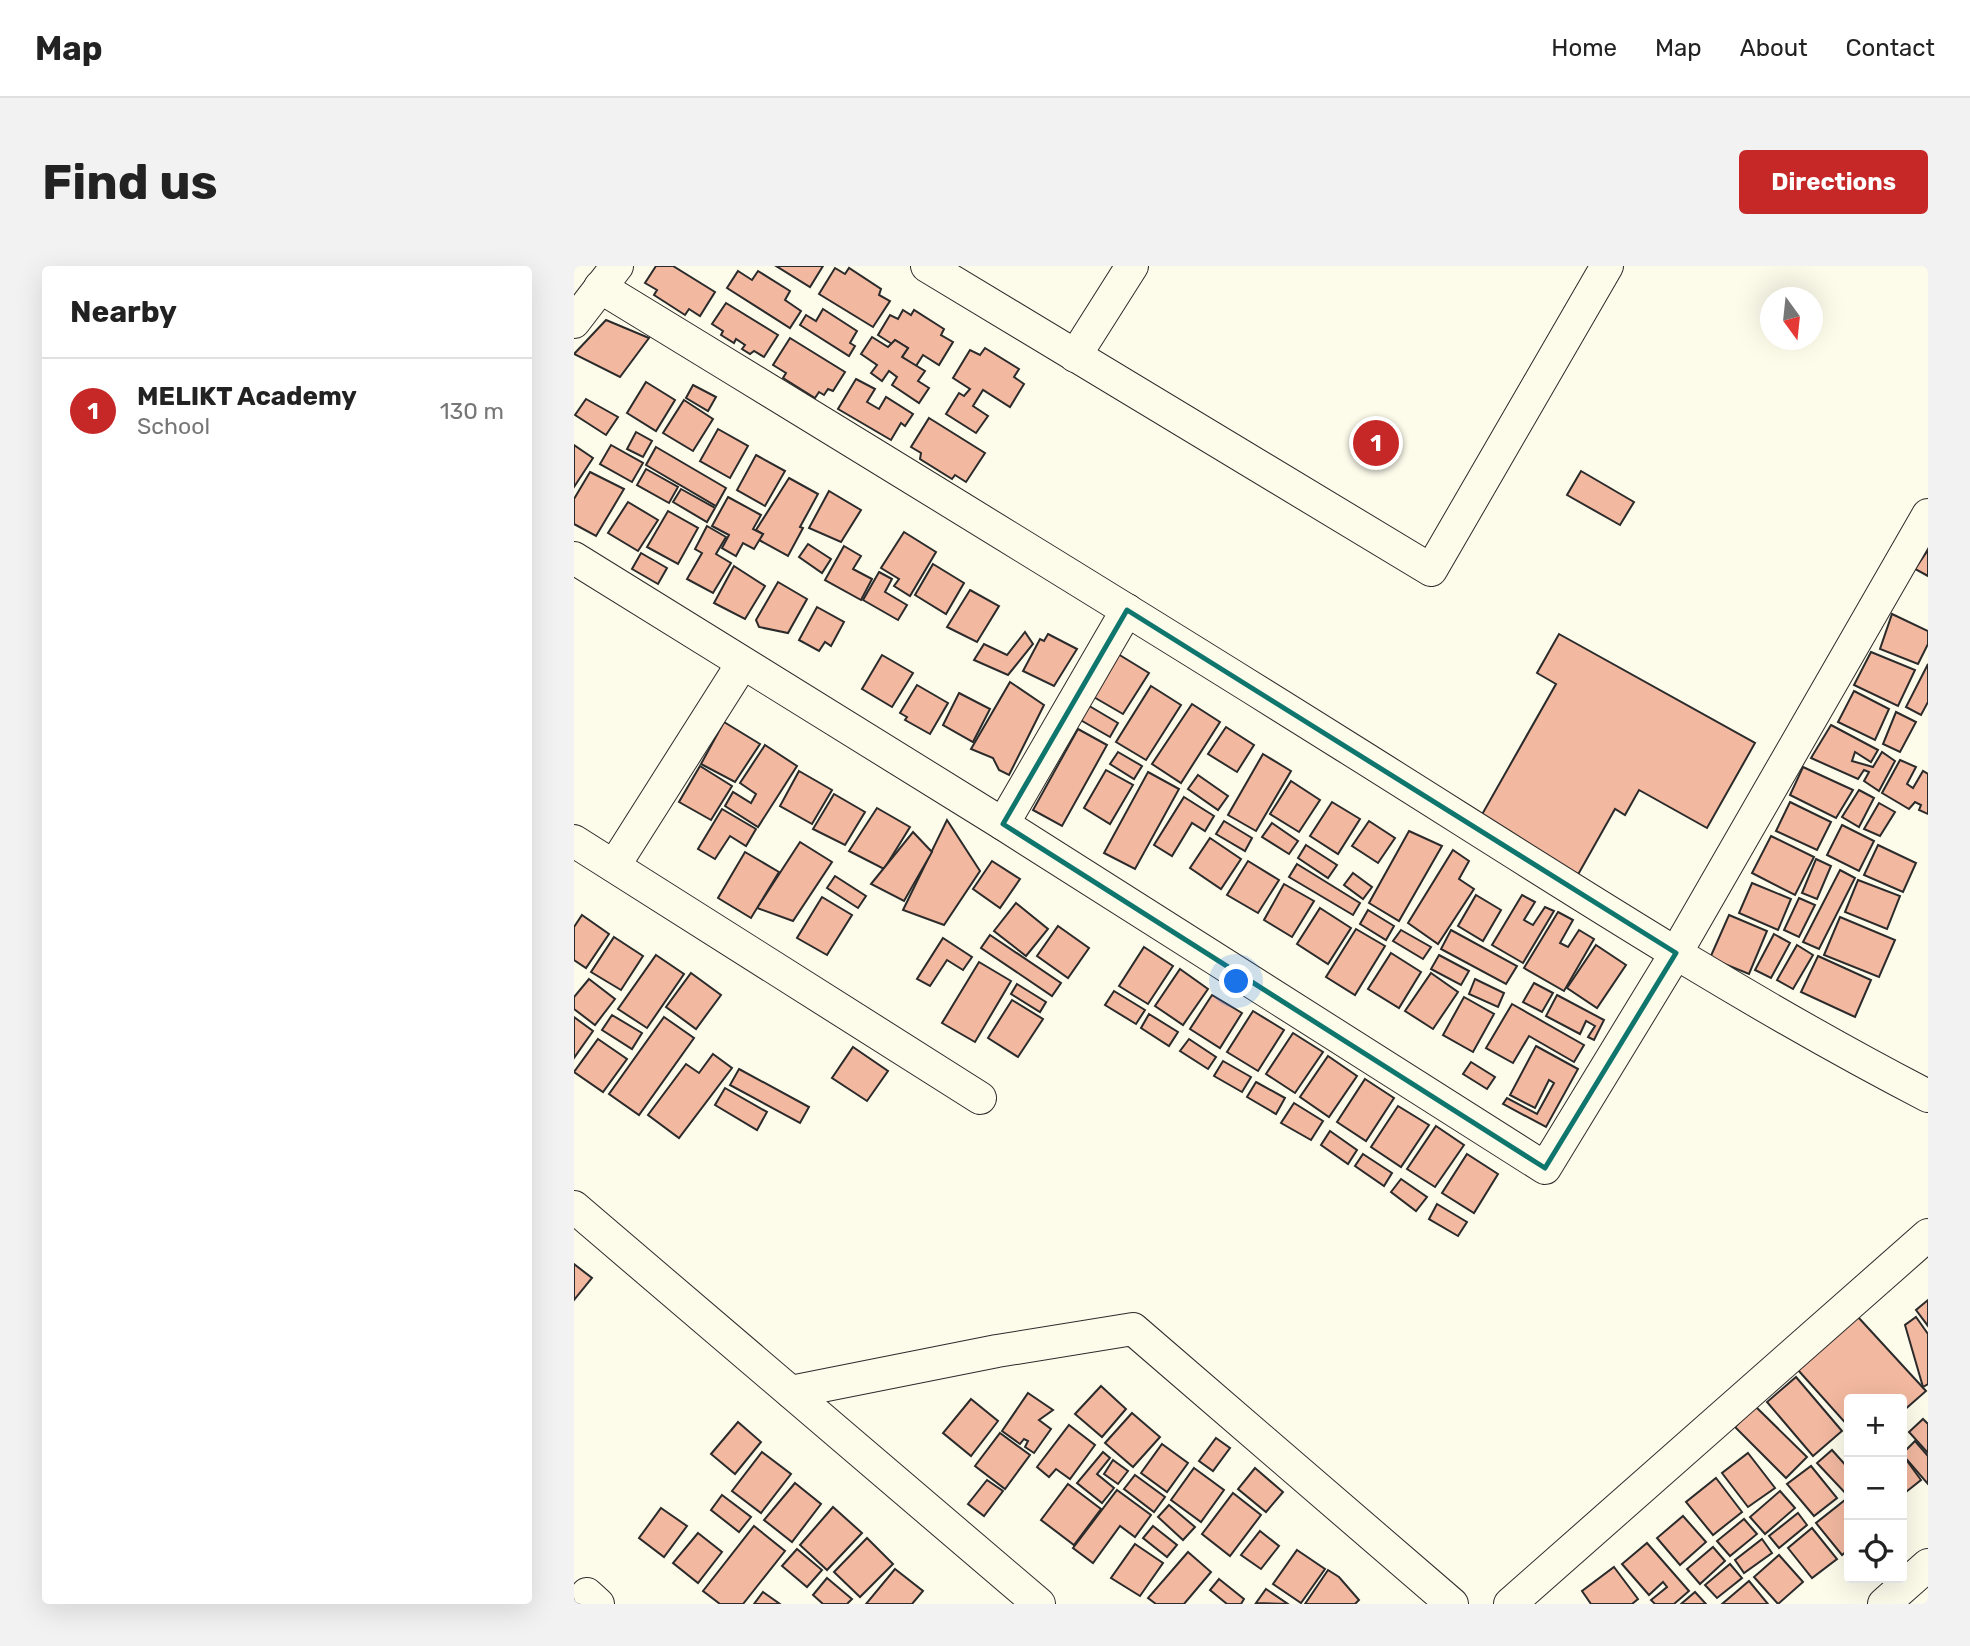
<!DOCTYPE html>
<meta charset="utf-8">
<style>
:root{--surface:#fff;--page:#f2f2f2;--text:#222;--muted:#767676;--line:#e0e0e0;--accent:#c62828}
body{margin:0;font-family:Rubik,sans-serif;background:var(--page);color:var(--text)}
.controls{position:absolute;right:21px;bottom:21px;display:grid;overflow:hidden;border-radius:7px;box-shadow:0 7px 28px #0002}
.controls button{width:63px;height:63px;display:grid;place-items:center;padding:0;border:0;border-bottom:2px solid var(--line);background:var(--surface);color:var(--text);font:35px sans-serif}
.compass{position:absolute;left:1186px;top:21px;width:63px;height:63px;border-radius:50%;background:var(--surface);box-shadow:0 7px 28px #0002;rotate:165deg}
.you{position:absolute;left:663px;top:716px;width:24px;height:24px;margin:-18px;border:5px solid #fff;border-radius:50%;background:#1a73e8;box-shadow:0 0 0 10px #1a73e833}
.badge{display:grid;place-items:center;width:46px;height:46px;border-radius:50%;background:var(--accent);color:#fff;font-size:23px;font-weight:700}
.pin{position:absolute;translate:-50% -50%;border:4px solid #fff;box-shadow:0 2px 7px #0006}
.list{margin:0;padding:0;list-style:none}
h2{display:flex;justify-content:space-between;align-items:center;height:91px;margin:0;padding:0 28px;font-size:30px}
h2 small{font-size:23px;font-weight:400;color:var(--muted)}
.list li{display:grid;grid-template-columns:46px 1fr auto;gap:21px;align-items:center;box-sizing:border-box;height:105px;padding:0 28px;border-top:2px solid var(--line)}
.list b{display:block;font-size:26px;white-space:nowrap}
.list p{margin:0;font-size:23px;white-space:nowrap;color:var(--muted)}
.list em{font-size:23px;font-style:normal;color:var(--muted)}
.icon{flex:none;width:38px;height:38px;fill:none;stroke:currentColor;stroke-width:2;stroke-linecap:round;stroke-linejoin:round}
.map{position:relative;flex:none;width:1354px;height:1338px;overflow:hidden;border-radius:7px}
header{display:flex;align-items:center;gap:42px;box-sizing:border-box;height:98px;padding:0 35px;background:var(--surface);border-bottom:2px solid var(--line)}
header strong{font-size:33px}
nav{display:flex;gap:38px;margin-inline-start:auto;font-size:24px}
.intro{display:flex;align-items:center;justify-content:space-between;box-sizing:border-box;height:168px;padding:0 42px}
h1{margin:0;font-size:49px}
.button{padding:18px 32px;border-radius:7px;background:var(--accent);color:#fff;font-size:24px;font-weight:700}
main{display:flex;gap:42px;padding:0 42px}
aside{flex:1;background:var(--surface);border-radius:7px;box-shadow:0 7px 28px #0002}
.map>svg:first-child{display:block}
</style>
<header>
<strong>Map</strong>
<nav><a>Home</a><a>Map</a><a>About</a><a>Contact</a></nav>
</header>
<div class="intro"><h1>Find us</h1><a class="button">Directions</a></div>
<main>
<aside>
<h2>Nearby<small></small></h2>
<ul class="list">
<li><span class="badge">1</span><div><b>MELIKT Academy</b><p>School</p></div><em>130 m</em></li>
</ul>
</aside>
<div class="map">
<svg width="1354" height="1338" viewBox="0 0 1354 1338">
<rect width="100%" height="100%" fill="#fdfbea"/>
<g fill="#f2b8a0" stroke="#2b2b2b" stroke-width="2">
<path d="M82 0H99L141 26 126 50 115 43 111 49 80 29 83 24 71 17Z"/>
<path d="M202 0H249L236 21Z"/>
<path d="M261 2 271 8 275 2 307 23 305 29 316 35 299 61 245 28Z"/>
<path d="M164 5 178 14 184 5 216 25 211 34 227 45 216 62 153 22Z"/>
<path d="M152 37 204 69 190 91 180 85 176 88 168 83 171 79 162 73 160 77 147 69 149 65 138 58Z"/>
<path d="M249 43 283 65 276 77 281 80 275 90 226 59 232 49 242 55Z"/>
<path d="M329 44 337 49 340 44 370 63 367 69 379 76 365 99 349 89 342 100 328 91 334 82 321 74 318 78 304 69 316 49 324 53Z"/>
<path d="M32 54 75 72 46 111 0 88Z"/>
<path d="M298 71 314 81 321 74 334 82 328 91 351 105 344 115 355 122 345 137 318 119 323 111 315 105 308 115 297 107 303 99 287 88Z"/>
<path d="M216 72 271 106 259 125 254 123 250 129 245 126 241 132 209 112 212 107 199 99Z"/>
<path d="M411 82 445 103 440 111 450 118 436 141 409 124 399 140 414 150 402 167 372 148 385 127 390 130 396 123 379 112 396 84 406 89Z"/>
<path d="M282 113 301 123 293 136 305 143 312 131 339 148 331 160 327 157 317 174 264 143Z"/>
<path d="M72 116 101 134 82 165 53 147Z"/>
<path d="M119 119 142 131 134 145 112 132Z"/>
<path d="M12 133 44 151 32 169 1 149Z"/>
<path d="M110 134 139 153 119 185 89 167Z"/>
<path d="M355 152 411 187 392 216 381 209 378 213 346 193 347 187 337 181Z"/>
<path d="M144 163 174 180 156 212 126 195Z"/>
<path d="M62 166 78 175 69 191 53 183Z"/>
<path d="M0 179 19 192 0 221Z"/>
<path d="M37 179 69 197 58 216 26 198Z"/>
<path d="M82 181 152 222 142 240 72 199Z"/>
<path d="M182 189 211 205 191 240 163 224Z"/>
<path d="M72 203 104 221 95 237 63 219Z"/>
<path d="M1007 205 1060 236 1046 259 993 229Z"/>
<path d="M16 206 50 223 22 270 0 258V233Z"/>
<path d="M215 212 244 228 226 261 229 262 214 290 185 274 189 268 182 264Z"/>
<path d="M107 223 141 242 133 256 99 236Z"/>
<path d="M255 225 287 244 267 276 235 262Z"/>
<path d="M154 231 187 249 179 263 189 268 180 283 169 277 162 290 148 282 155 269 138 260Z"/>
<path d="M54 236 84 254 64 285 34 267Z"/>
<path d="M94 245 124 262 104 298 73 281Z"/>
<path d="M133 260 152 271 142 288 157 297 139 327 113 313 128 287 121 283Z"/>
<path d="M330 266 362 286 336 330 320 320 325 313 307 302Z"/>
<path d="M234 278 257 293 248 307 225 291Z"/>
<path d="M270 280 287 290 279 303 298 313 287 334 251 314Z"/>
<path d="M1354 284V310L1341 303Z"/>
<path d="M67 287 93 302 84 318 58 303Z"/>
<path d="M359 298 390 317 372 348 341 329Z"/>
<path d="M160 300 191 320 171 353 140 337Z"/>
<path d="M305 306 318 313 311 326 333 339 324 354 289 334Z"/>
<path d="M204 316 233 333 214 367 185 361 182 354Z"/>
<path d="M396 324 425 340 403 376 373 361Z"/>
<path d="M243 341 270 356 257 380 251 376 245 385 225 374Z"/>
<path d="M1318 348 1354 365V378L1344 398 1306 383Z"/>
<path d="M451 366 459 378 434 409 400 394 410 378 433 389Z"/>
<path d="M474 368 503 383 480 420 449 405 466 373 470 375Z"/>
<path d="M985 368 1181 477 1133 562 1065 524 1051 549 1041 543 1001 614 902 559 982 418 963 407Z"/>
<path d="M1297 386 1341 404 1324 440 1280 419Z"/>
<path d="M544 388 575 407 549 448 518 430Z"/>
<path d="M308 389 339 407 318 441 288 423Z"/>
<path d="M1354 398V436L1347 449 1332 441Z"/>
<path d="M436 416 470 439 435 509 425 504 419 492 397 483Z"/>
<path d="M343 419 374 437 356 468 331 454 333 451 326 447Z"/>
<path d="M577 420 607 439 572 494 542 476Z"/>
<path d="M1280 425 1315 443 1301 474 1264 456Z"/>
<path d="M385 427 416 443 399 476 369 459Z"/>
<path d="M512 438 544 457 536 471 503 452Z"/>
<path d="M618 438 646 456 607 517 578 498Z"/>
<path d="M1322 446 1342 456 1326 486 1309 478Z"/>
<path d="M150 456 186 478 161 516 127 498Z"/>
<path d="M1257 459 1304 484 1297 496 1281 486 1278 495 1299 501 1308 486 1321 495 1305 525 1290 515 1295 506 1290 504 1284 513 1237 492Z"/>
<path d="M652 461 680 479 663 506 634 488Z"/>
<path d="M504 463 533 479 488 560 459 544Z"/>
<path d="M191 479 223 500 184 561 151 540 159 526 177 537 182 528 166 517Z"/>
<path d="M544 486 568 500 560 513 536 498Z"/>
<path d="M689 488 717 505 682 565 654 549Z"/>
<path d="M1326 494 1342 501 1333 518 1339 522 1349 505 1354 508V548L1345 544 1347 539 1341 536 1335 543 1308 527Z"/>
<path d="M126 500 158 520 137 554 105 536Z"/>
<path d="M1229 501 1279 524 1262 552 1216 529Z"/>
<path d="M532 504 559 519 536 558 510 542Z"/>
<path d="M225 505 258 524 238 558 206 540Z"/>
<path d="M574 506 605 523 561 603 530 587Z"/>
<path d="M624 509 654 530 644 544 614 523Z"/>
<path d="M717 515 746 534 725 566 696 548Z"/>
<path d="M1285 524 1300 532 1285 561 1268 551Z"/>
<path d="M260 528 291 546 271 579 239 563Z"/>
<path d="M610 531 640 550 631 565 618 557 598 590 580 579Z"/>
<path d="M758 536 786 553 764 588 736 570Z"/>
<path d="M1216 536 1257 556 1243 584 1202 565Z"/>
<path d="M1305 537 1321 546 1306 570 1290 563Z"/>
<path d="M303 542 336 561 310 603 275 585Z"/>
<path d="M148 543 182 563 172 580 156 570 141 593 124 583Z"/>
<path d="M373 554 406 605 370 659 329 644Z"/>
<path d="M650 555 678 572 671 585 642 568Z"/>
<path d="M795 555 821 572 804 597 778 580Z"/>
<path d="M698 557 724 575 715 588 688 571Z"/>
<path d="M1268 559 1300 575 1285 605 1253 589Z"/>
<path d="M835 565 868 580 825 655 795 637Z"/>
<path d="M339 566 358 586 330 635 297 618Z"/>
<path d="M1197 570 1240 591 1221 629 1178 607Z"/>
<path d="M636 572 667 593 647 623 616 602Z"/>
<path d="M226 576 258 596 219 655 183 642Z"/>
<path d="M732 579 763 599 754 612 724 592Z"/>
<path d="M1304 579 1342 597 1329 626 1290 609Z"/>
<path d="M879 584 895 595 885 613 900 623 864 678 834 657Z"/>
<path d="M171 586 205 606 177 652 144 632Z"/>
<path d="M1242 593 1257 600 1243 633 1228 627Z"/>
<path d="M418 595 446 613 426 642 399 623Z"/>
<path d="M674 595 705 614 684 647 653 629Z"/>
<path d="M723 598 786 637 779 649 715 611Z"/>
<path d="M1266 604 1281 612 1245 683 1229 676Z"/>
<path d="M779 607 798 621 789 633 770 619Z"/>
<path d="M261 610 292 630 284 642 253 622Z"/>
<path d="M1284 614 1326 630 1313 663 1271 646Z"/>
<path d="M1178 617 1217 633 1204 664 1165 647Z"/>
<path d="M710 618 740 635 718 671 690 654Z"/>
<path d="M902 629 927 644 909 675 884 660Z"/>
<path d="M948 629 961 636 950 654 959 659 971 641 980 645 949 697 918 679Z"/>
<path d="M248 631 278 649 253 689 223 672Z"/>
<path d="M1225 632 1241 639 1225 671 1210 664Z"/>
<path d="M442 637 474 663 452 690 420 665Z"/>
<path d="M746 642 777 662 754 698 723 678Z"/>
<path d="M794 644 820 660 812 674 786 658Z"/>
<path d="M984 646 999 654 986 677 994 681 1005 664 1020 673 990 725 950 702Z"/>
<path d="M8 649 35 668 12 702 0 694V661Z"/>
<path d="M1155 649 1193 665 1175 708 1136 692Z"/>
<path d="M1266 651 1321 674 1305 711 1250 689Z"/>
<path d="M484 660 515 682 494 712 463 690Z"/>
<path d="M782 663 811 680 781 729 752 711Z"/>
<path d="M827 664 857 681 849 693 819 675Z"/>
<path d="M877 664 943 700 932 718 867 683Z"/>
<path d="M1200 668 1216 677 1197 712 1181 704Z"/>
<path d="M416 669 487 717 478 730 407 682Z"/>
<path d="M40 671 69 690 47 724 17 706Z"/>
<path d="M369 672 398 691 389 704 373 694 356 720 343 713Z"/>
<path d="M1022 679 1052 699 1023 742 993 722Z"/>
<path d="M1223 679 1239 689 1219 723 1203 714Z"/>
<path d="M570 681 599 700 574 738 545 720Z"/>
<path d="M817 687 847 706 825 742 794 723Z"/>
<path d="M82 689 110 708 73 762 44 743Z"/>
<path d="M865 689 895 705 887 719 857 703Z"/>
<path d="M1244 690 1297 714 1281 751 1227 726Z"/>
<path d="M405 696 437 715 401 776 368 757Z"/>
<path d="M606 703 634 723 609 759 581 740Z"/>
<path d="M117 707 147 729 122 763 92 741Z"/>
<path d="M857 707 884 726 859 763 831 745Z"/>
<path d="M15 713 41 733 21 759 0 743V731Z"/>
<path d="M901 713 930 727 924 741 895 728Z"/>
<path d="M960 717 979 727 968 746 949 736Z"/>
<path d="M443 718 472 736 466 746 437 728Z"/>
<path d="M540 725 571 744 562 758 531 739Z"/>
<path d="M638 729 668 747 646 782 616 763Z"/>
<path d="M983 729 1030 754 1020 774 1014 771 1021 760 1012 755 1006 768 972 750Z"/>
<path d="M890 731 920 748 899 786 869 769Z"/>
<path d="M438 734 469 753 444 791 414 772Z"/>
<path d="M938 738 1010 779 1000 796 955 770 939 797 912 782Z"/>
<path d="M679 745 710 764 684 805 653 786Z"/>
<path d="M575 748 604 766 595 780 567 762Z"/>
<path d="M38 749 68 767 58 783 28 764Z"/>
<path d="M0 751 19 765 0 792Z"/>
<path d="M90 751 120 772 65 849 35 828Z"/>
<path d="M719 767 749 786 721 827 692 808Z"/>
<path d="M24 773 53 793 29 826 0 806Z"/>
<path d="M615 773 642 791 634 803 606 785Z"/>
<path d="M962 780 1004 803 972 861 929 838 933 832 963 848 980 817 975 814 961 842 936 829Z"/>
<path d="M279 781 314 805 293 835 258 812Z"/>
<path d="M139 788 158 802 105 872 74 849 112 798 125 807Z"/>
<path d="M754 790 783 810 755 851 726 831Z"/>
<path d="M649 795 677 811 668 826 640 810Z"/>
<path d="M897 796 921 811 913 823 889 808Z"/>
<path d="M165 803 235 841 226 857 156 819Z"/>
<path d="M791 813 820 832 792 875 763 856Z"/>
<path d="M682 816 711 832 702 848 673 831Z"/>
<path d="M151 822 193 846 183 864 141 839Z"/>
<path d="M720 837 749 855 737 874 707 857Z"/>
<path d="M824 840 855 859 827 901 797 881Z"/>
<path d="M862 860 890 879 861 921 833 903Z"/>
<path d="M756 865 783 884 774 898 747 879Z"/>
<path d="M789 888 818 907 810 920 781 900Z"/>
<path d="M893 888 924 908 900 947 868 927Z"/>
<path d="M827 913 853 931 842 945 817 926Z"/>
<path d="M863 938 893 956 884 970 855 953Z"/>
<path d="M0 998 18 1012 0 1034Z"/>
<path d="M1354 1034V1060L1342 1044Z"/>
<path d="M1284 1051 1352 1125 1328 1146V1133H1275V1161L1224 1104Z"/>
<path d="M1342 1051 1354 1068V1118L1349 1121 1331 1059Z"/>
<path d="M1222 1111 1268 1165 1239 1190 1193 1136Z"/>
<path d="M527 1120 552 1143 528 1171 501 1148Z"/>
<path d="M454 1127 479 1144 465 1154 477 1163 460 1187 451 1181 454 1175 450 1173 446 1178 428 1165Z"/>
<path d="M397 1133 424 1155 397 1190 369 1167Z"/>
<path d="M1181 1140 1233 1191 1212 1212 1161 1161Z"/>
<path d="M558 1147 586 1171 559 1201 531 1177Z"/>
<path d="M1349 1153 1354 1158V1187L1335 1166Z"/>
<path d="M164 1156 187 1176 161 1208 137 1188Z"/>
<path d="M495 1159 521 1179 496 1213 482 1203 475 1211 463 1201Z"/>
<path d="M426 1167 456 1189 431 1223 401 1200Z"/>
<path d="M642 1172 656 1182 639 1205 625 1195Z"/>
<path d="M1341 1175 1354 1190V1218L1328 1188Z"/>
<path d="M588 1178 614 1197 593 1226 567 1207Z"/>
<path d="M1258 1184 1275 1203V1231L1243 1197Z"/>
<path d="M188 1186 217 1208 187 1247 158 1225Z"/>
<path d="M529 1186 536 1192 523 1208 540 1222 528 1237 503 1217Z"/>
<path d="M1174 1187 1201 1222 1174 1241 1148 1207Z"/>
<path d="M1328 1188 1347 1214 1332 1226 1328 1222Z"/>
<path d="M539 1194 554 1205 544 1218 530 1208Z"/>
<path d="M1237 1200 1263 1232 1240 1250 1213 1218Z"/>
<path d="M620 1202 650 1224 627 1256 597 1234Z"/>
<path d="M681 1202 709 1226 692 1246 664 1223Z"/>
<path d="M561 1209 591 1231 580 1246 550 1223Z"/>
<path d="M1142 1212 1168 1246 1139 1269 1112 1236Z"/>
<path d="M413 1214 429 1225 410 1250 394 1238Z"/>
<path d="M221 1217 247 1238 218 1276 190 1254Z"/>
<path d="M494 1218 527 1243 500 1279 467 1254Z"/>
<path d="M543 1224 577 1249 561 1271 546 1260 519 1297 499 1282Z"/>
<path d="M1206 1225 1221 1242 1191 1268 1176 1251Z"/>
<path d="M659 1227 687 1249 656 1290 628 1268Z"/>
<path d="M148 1229 177 1251 165 1266 137 1244Z"/>
<path d="M1271 1234 1275 1239V1283L1268 1289 1242 1257Z"/>
<path d="M595 1239 621 1261 609 1274 584 1251Z"/>
<path d="M259 1241 288 1267 253 1304 226 1279Z"/>
<path d="M87 1242 113 1260 90 1291 65 1272Z"/>
<path d="M1224 1247 1233 1259 1205 1282 1195 1270Z"/>
<path d="M1109 1250 1132 1276 1106 1299 1083 1272Z"/>
<path d="M1170 1253 1183 1268 1156 1290 1143 1275Z"/>
<path d="M180 1260 211 1285 169 1338H146L129 1325Z"/>
<path d="M579 1260 603 1279 593 1291 569 1272Z"/>
<path d="M1238 1262 1263 1293 1238 1312 1214 1282Z"/>
<path d="M686 1265 705 1280 687 1303 667 1289Z"/>
<path d="M124 1267 148 1286 124 1317 99 1297Z"/>
<path d="M293 1272 319 1298 286 1331 260 1306Z"/>
<path d="M1188 1273 1198 1287 1170 1307 1161 1294Z"/>
<path d="M1073 1277 1115 1325 1100 1338H1081L1077 1334 1093 1321 1089 1316 1075 1329 1048 1298Z"/>
<path d="M561 1278 589 1297 566 1330 537 1312Z"/>
<path d="M1139 1281 1151 1295 1126 1318 1113 1303Z"/>
<path d="M223 1283 248 1304 233 1321 208 1300Z"/>
<path d="M723 1284 751 1303 727 1337 699 1318Z"/>
<path d="M614 1286 637 1306 610 1338H582L574 1332Z"/>
<path d="M1205 1289 1229 1316 1204 1338 1180 1311Z"/>
<path d="M1156 1298 1168 1312 1143 1332 1131 1319Z"/>
<path d="M1040 1301 1064 1333 1058 1338H1017L1008 1325Z"/>
<path d="M321 1303 349 1325 338 1338H292Z"/>
<path d="M754 1304 765 1311 785 1334 781 1338H731Z"/>
<path d="M253 1312 278 1333 273 1338H249L239 1329Z"/>
<path d="M645 1313 670 1333 667 1338H653L636 1324Z"/>
<path d="M1175 1315 1194 1338H1148Z"/>
<path d="M692 1323 714 1338 682 1337Z"/>
<path d="M189 1326 206 1338H180Z"/>
<path d="M1121 1326 1132 1338H1107Z"/>
</g>
<g fill="none" stroke-linecap="round" stroke-linejoin="round">
<g stroke="#2b2b2b" stroke-width="34">
<g id="minor">
<path d="M353 0 857 304 1033 0"/>
<path d="M26 21C275 173 524 325 771 480 963 600 1153 726 1354 830"/>
<path d="M0 56 43 0"/>
<path d="M501 90 558 0"/>
<path d="M0 292 429 558 971 902 1102 687 1354 249"/>
<path d="M429 558 553 344"/>
<path d="M0 575 406 832"/>
<path d="M40 600 168 398"/>
<path d="M0 941 465 1338"/>
<path d="M217 1126 423 1085 559 1063 878 1338"/>
<path d="M13 1328 24 1338"/>
<path d="M936 1338 1354 969"/>
<path d="M1310 1338 1354 1299"/>
</g>
</g>
<use href="#minor" stroke="#fdfbea" stroke-width="32"/>
</g>
<path fill="none" stroke="#0f766e" stroke-width="5" stroke-linejoin="round" d="M553 344 1102 687 971 902 429 558Z"/>
</svg>
<div class="controls">
<button>+</button>
<button>−</button>
<button><svg class="icon" aria-label="locate" viewBox="0 0 24 24"><circle cx="12" cy="12" r="6"/><path d="M12 2v4M12 18v4M2 12h4M18 12h4"/></svg></button>
</div>
<svg class="compass" viewBox="-18 -18 36 36"><path d="M0-13l5 13h-10z" fill="#e53935"/><path d="M0 13l5-13h-10z" fill="#767676"/></svg>
<div class="you"></div>
<div class="pin badge" style="left:802px;top:177px">1</div>
</div>
</main>
